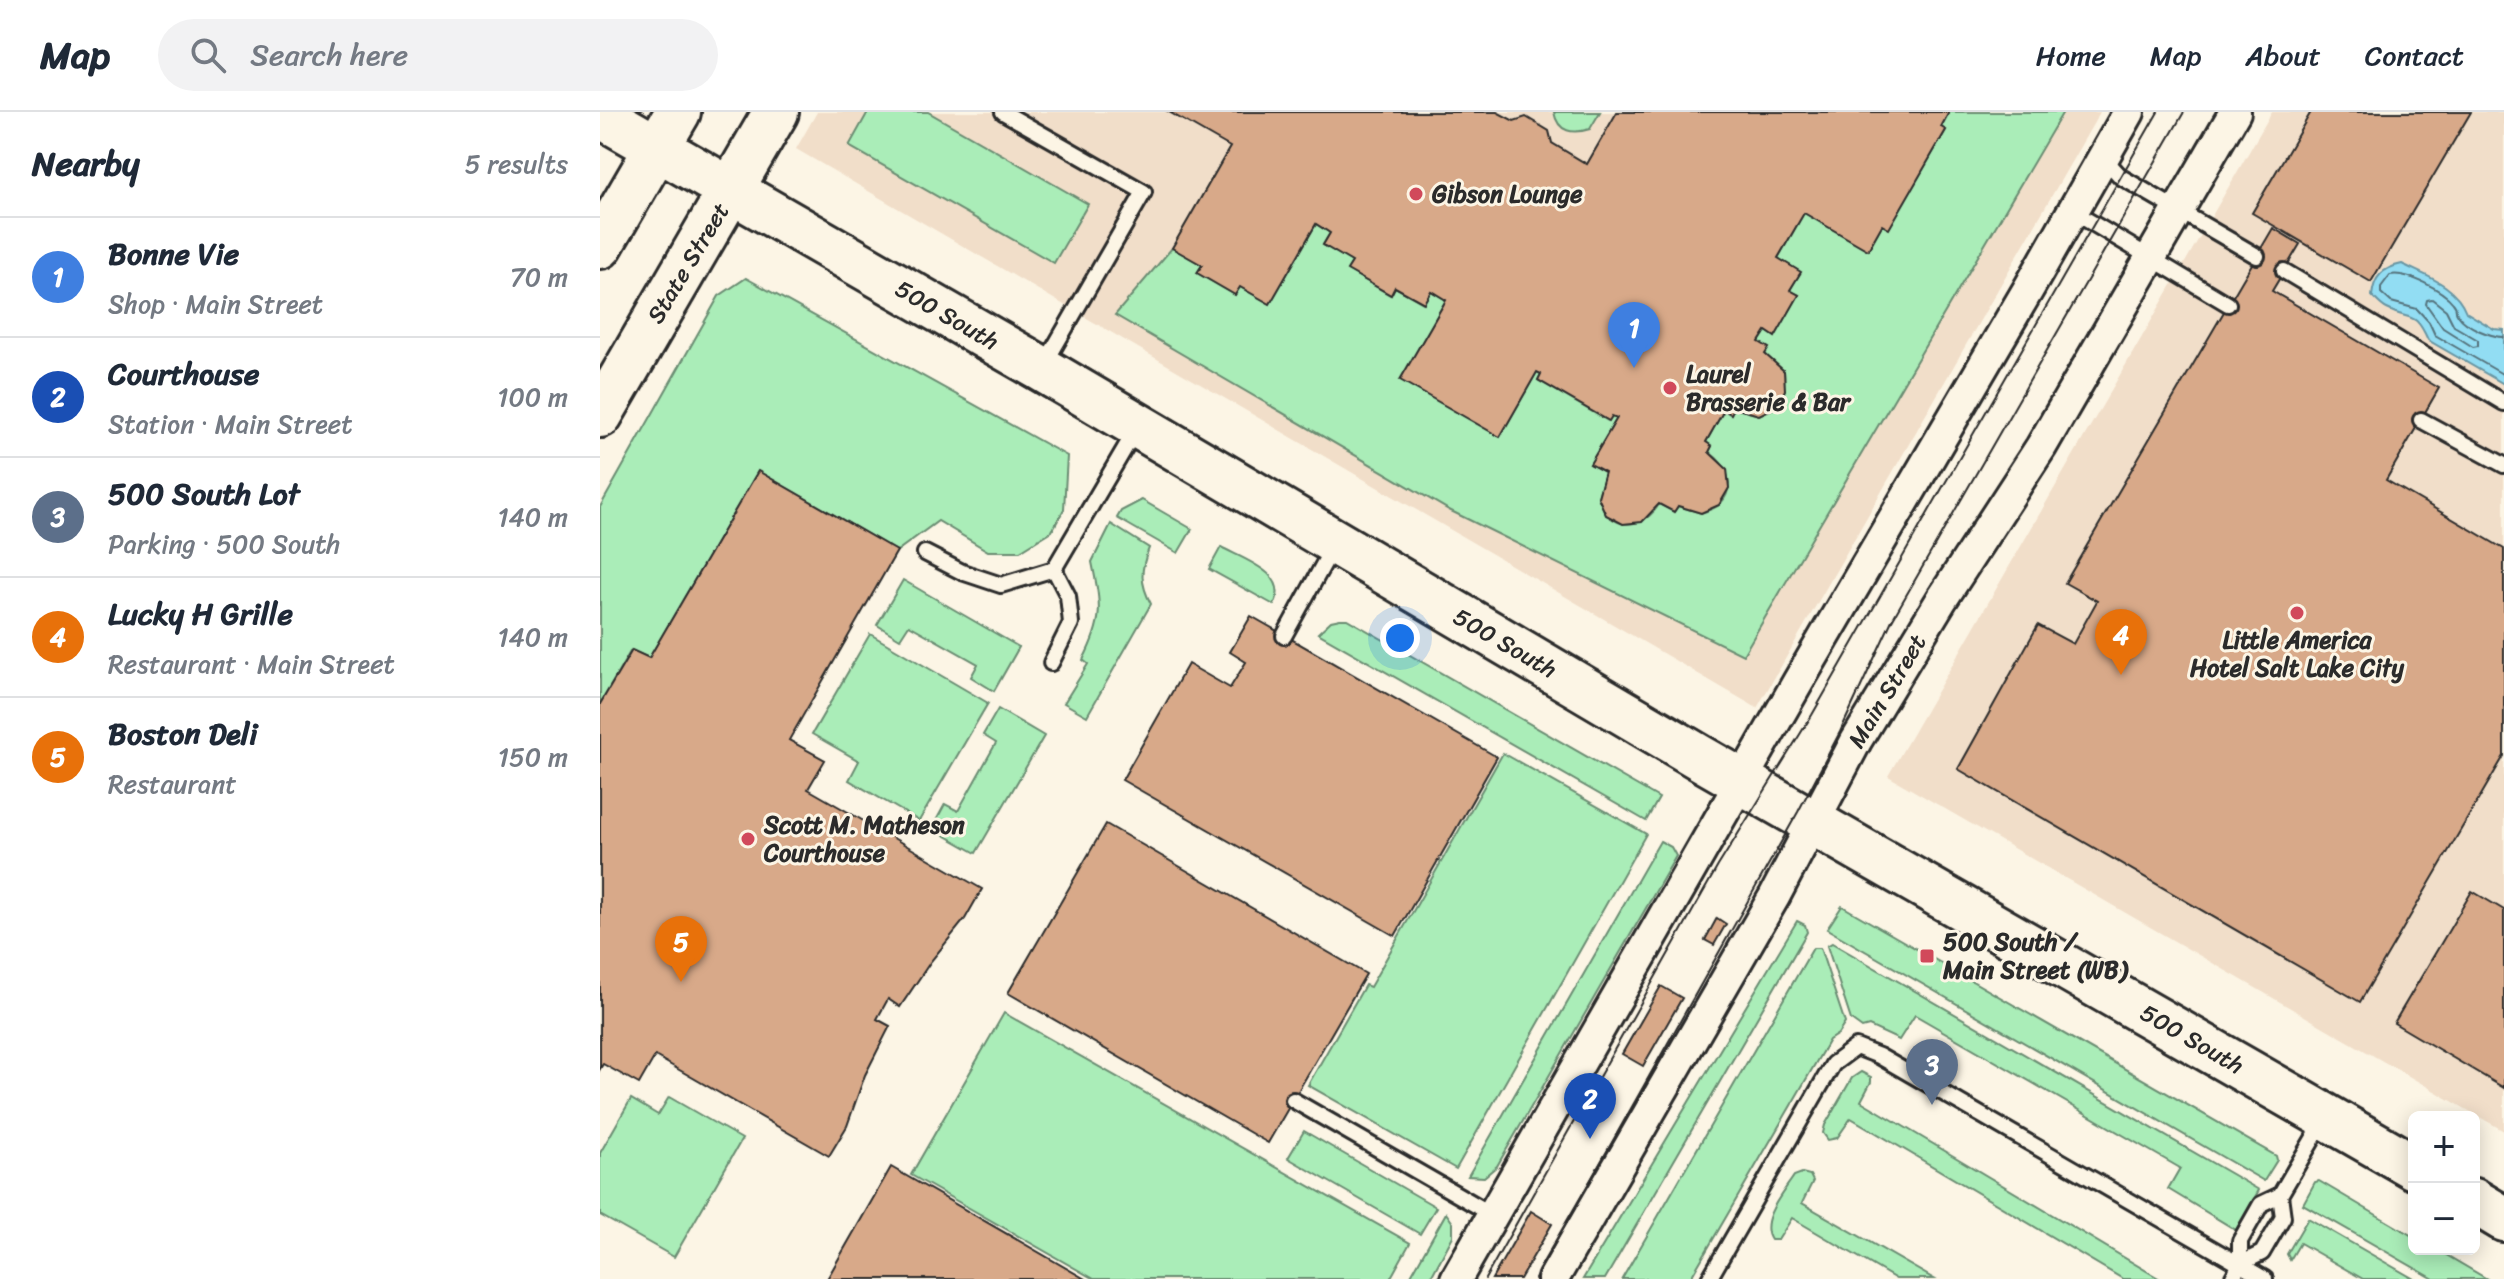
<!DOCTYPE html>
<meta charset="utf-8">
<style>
:root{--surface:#fff;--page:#f2f2f3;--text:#1f2937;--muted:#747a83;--line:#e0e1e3;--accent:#2563eb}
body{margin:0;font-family:Sriracha,sans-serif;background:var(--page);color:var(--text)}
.controls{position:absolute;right:24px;bottom:24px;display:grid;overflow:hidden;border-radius:12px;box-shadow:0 4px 20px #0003}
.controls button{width:72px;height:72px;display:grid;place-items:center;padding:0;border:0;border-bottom:2px solid var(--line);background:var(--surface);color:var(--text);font:40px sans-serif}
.you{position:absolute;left:800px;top:526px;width:28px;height:28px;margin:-20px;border:6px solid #fff;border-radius:50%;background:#1a73e8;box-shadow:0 0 0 12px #1a73e833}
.badge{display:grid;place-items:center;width:52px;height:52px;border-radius:50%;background:var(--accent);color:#fff;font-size:26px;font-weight:700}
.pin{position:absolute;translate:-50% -66px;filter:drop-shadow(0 2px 4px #0008)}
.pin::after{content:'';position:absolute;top:42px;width:28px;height:24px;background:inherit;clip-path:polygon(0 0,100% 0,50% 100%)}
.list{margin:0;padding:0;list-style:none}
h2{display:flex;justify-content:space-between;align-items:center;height:104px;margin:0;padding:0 32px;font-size:34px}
h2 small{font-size:26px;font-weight:400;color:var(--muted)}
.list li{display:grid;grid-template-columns:52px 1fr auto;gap:24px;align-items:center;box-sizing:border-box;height:120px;padding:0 32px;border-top:2px solid var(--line)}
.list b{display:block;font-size:30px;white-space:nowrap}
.list p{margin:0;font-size:26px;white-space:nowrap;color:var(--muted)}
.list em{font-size:26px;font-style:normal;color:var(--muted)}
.icon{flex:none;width:44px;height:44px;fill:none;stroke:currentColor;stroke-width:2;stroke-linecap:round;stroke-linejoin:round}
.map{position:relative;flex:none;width:1904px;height:1167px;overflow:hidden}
header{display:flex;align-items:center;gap:48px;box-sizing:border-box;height:112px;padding:0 40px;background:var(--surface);border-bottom:2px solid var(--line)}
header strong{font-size:38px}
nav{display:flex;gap:44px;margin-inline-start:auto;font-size:28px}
.search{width:560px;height:72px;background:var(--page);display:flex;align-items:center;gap:20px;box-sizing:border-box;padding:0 28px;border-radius:44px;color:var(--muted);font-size:30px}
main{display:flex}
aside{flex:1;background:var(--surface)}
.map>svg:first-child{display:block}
</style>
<header>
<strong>Map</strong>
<div class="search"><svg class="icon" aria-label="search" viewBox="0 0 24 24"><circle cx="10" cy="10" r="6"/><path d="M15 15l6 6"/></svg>Search here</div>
<nav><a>Home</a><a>Map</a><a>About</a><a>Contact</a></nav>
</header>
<main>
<aside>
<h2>Nearby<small>5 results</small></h2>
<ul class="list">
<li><span class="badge" style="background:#3f7fe0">1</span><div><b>Bonne Vie</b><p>Shop · Main Street</p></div><em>70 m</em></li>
<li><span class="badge" style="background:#1a4fb4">2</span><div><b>Courthouse</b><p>Station · Main Street</p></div><em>100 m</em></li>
<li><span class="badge" style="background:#5c6f8a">3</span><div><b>500 South Lot</b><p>Parking · 500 South</p></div><em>140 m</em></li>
<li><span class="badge" style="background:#e8710a">4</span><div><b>Lucky H Grille</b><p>Restaurant · Main Street</p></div><em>140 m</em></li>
<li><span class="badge" style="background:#e8710a">5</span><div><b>Boston Deli</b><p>Restaurant</p></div><em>150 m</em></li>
</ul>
</aside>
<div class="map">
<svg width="1904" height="1167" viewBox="0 0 1904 1167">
<rect width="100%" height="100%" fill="#fcf5e5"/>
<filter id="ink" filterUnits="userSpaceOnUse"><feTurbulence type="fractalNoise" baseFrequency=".0125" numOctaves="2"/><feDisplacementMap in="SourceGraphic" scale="16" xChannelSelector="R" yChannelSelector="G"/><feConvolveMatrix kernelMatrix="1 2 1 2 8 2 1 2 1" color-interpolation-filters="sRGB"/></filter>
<g filter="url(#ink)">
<g fill="#f1dec9">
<path d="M217 0H1500L1157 596 196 37Z"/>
<path d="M1672 0H1904V1019L1288 664Z"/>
</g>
<g fill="#aaedb8" stroke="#6a8c72" stroke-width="2">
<path d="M268 0H328L488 92 454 151 249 34Z"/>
<path d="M954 0H1000L990 17C973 22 958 21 954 0Z"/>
<path d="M1349 0H1463L1143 543 849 398 515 203 572 136 602 153 597 161 635 183 640 175 670 192 716 112 730 121 723 133 752 150 748 158 790 183 795 175 823 191 831 179 846 188 801 268 900 325 937 260 941 262 938 268 1008 309 1012 304 1017 306 990 352 1005 360 998 385C1001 391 1003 399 1008 403 1025 420 1049 410 1059 392L1074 400 1078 394 1101 401C1107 399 1116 396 1120 392 1137 374 1127 352 1109 340L1112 334 1106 330 1124 298 1130 302 1134 296 1159 303C1180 293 1186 283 1184 259L1165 242 1168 236 1159 230 1166 219 1175 224 1199 183 1190 178 1200 160 1178 146 1204 101 1268 138 1282 113 1289 116 1346 18 1341 15Z"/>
<path d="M146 166 467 344 464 397 452 419 420 439H388L338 409 297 439 158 359 49 546 31 538 0 592V395L119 184Z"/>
<path d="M542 388 592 417 578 441 517 406 521 399Z"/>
<path d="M511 412 549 436C540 458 540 471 551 492L487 604 464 591 488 552 483 548C504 507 501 494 492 450Z"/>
<path d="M621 435C643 447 691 462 674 493L609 457Z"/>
<path d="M303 468 419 535 394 579 371 565 378 552 309 513 300 527 277 513Z"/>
<path d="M740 507H747L1059 686 1046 709 718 521 731 509Z"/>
<path d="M270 522 388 591 319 709 249 668 259 649 212 622Z"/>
<path d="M398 597 444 624 376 741 332 716 345 692 358 699 396 631 383 623Z"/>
<path d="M903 641 1046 722 856 1057 708 973 765 873 770 875Z"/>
<path d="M1060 729 1071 735 1076 744 897 1054 884 1065 868 1064Z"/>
<path d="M1242 794 1676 1044 1677 1048 1664 1069 1227 817Z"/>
<path d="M1197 809 1205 813 1207 820 1005 1167H983Z"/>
<path d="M1232 831 1659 1078 1636 1118 1568 1077 1580 1056 1315 903 1299 928 1269 914 1262 916 1251 908 1227 834Z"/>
<path d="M1213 836H1220L1245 911 1238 922 1229 928 1090 1167H1022Z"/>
<path d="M404 901 810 1131 790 1167H494L311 1063Z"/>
<path d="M1261 960 1271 965V970L1261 989 1560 1167H1523L1251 1006 1237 1026 1228 1028 1223 1021 1225 1013 1252 966Z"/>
<path d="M69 985 142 1027 74 1145 0 1103V1041L31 987 58 1003Z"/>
<path d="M704 1019 836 1095 820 1122 688 1046Z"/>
<path d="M1202 1061 1210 1063 1213 1069 1202 1091 1334 1167H1296L1192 1106 1178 1128H1171C1158 1109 1183 1081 1194 1064Z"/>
<path d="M1719 1069 1814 1125V1137H1836L1887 1167H1834L1703 1092 1715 1070Z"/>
<path d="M846 1101 853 1111V1124L830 1167H809Z"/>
<path d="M1708 1106 1814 1167H1763L1700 1131 1690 1148 1687 1142Z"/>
</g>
<path fill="#92ddf3" stroke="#6996a3" stroke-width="2" d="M1802 152C1826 164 1856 173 1866 200L1894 217 1904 218V272L1828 228C1814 197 1811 210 1787 197 1782 195 1776 188 1772 184 1774 164 1783 156 1802 152Z"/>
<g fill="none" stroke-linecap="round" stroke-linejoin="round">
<g stroke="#54727b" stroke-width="2">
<path d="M1832 187 1846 198 1854 214 1878 228V234L1873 235 1843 216 1826 192 1827 188Z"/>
<path d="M1904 225C1891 225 1866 215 1858 203 1853 196 1859 198 1853 191 1843 178 1806 159 1790 163L1781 175V181L1791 190 1817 197 1829 210 1835 223 1904 263"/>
</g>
</g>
<g fill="#d8a989" stroke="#2b2b2b" stroke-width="2">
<path d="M569 0H897L914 9 926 5 949 19 952 31 987 52 1017 0H1349L1341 15 1346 18 1289 117 1282 113 1268 138 1204 101 1178 146 1201 160 1190 178 1199 183 1175 225 1166 219 1159 230 1169 236 1165 242 1184 259 1185 278 1176 295 1159 303 1134 296 1131 302 1124 298 1106 330 1112 334 1109 340 1127 357 1129 376 1119 393 1101 401 1078 394 1074 400 1059 392 1042 410 1023 412 1006 403 998 385 1005 360 990 352 1017 306 1012 304 1009 309 938 268 941 262 937 260 900 325 800 268 846 188 831 179 824 191 795 175 791 183 747 158 752 150 723 133 730 121 716 112 670 192 640 175 635 183 597 161 602 153 572 136 630 35Z"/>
<path d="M1711 0H1871L1771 170 1652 101Z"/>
<path d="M1673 116 1700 132 1672 179 1839 276 1786 368 1904 437V644L1760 890 1358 657 1438 513 1473 532 1497 489 1465 471Z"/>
<path d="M158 359 297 439 189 628 225 648 208 677 382 777 365 807 331 849 300 895 288 887 277 907 290 914 265 963 247 1014 229 1044 55 944 39 972 3 952 0 957V592L32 538 49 546Z"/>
<path d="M651 504 897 645 795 824 522 668 588 552 630 576 646 550 630 540Z"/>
<path d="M506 712 766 862 668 1031 408 881Z"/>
<path d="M1872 779 1904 798V976L1794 911Z"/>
<path d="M1117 806 1126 812 1114 833 1105 828Z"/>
<path d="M1061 874 1082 886 1043 954 1022 942Z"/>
<path d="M291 1055 485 1167H227Z"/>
<path d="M931 1099 952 1112 920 1167H892Z"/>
</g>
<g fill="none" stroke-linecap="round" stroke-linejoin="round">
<g stroke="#2b2b2b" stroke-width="20">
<g id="lane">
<path d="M403 0 544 80 444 253"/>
<path d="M1503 45 1521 65 1657 144"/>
<path d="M1472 99 1628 192"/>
<path d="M1684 159 1904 291"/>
<path d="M1821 308 1904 353"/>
<path d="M325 441 362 460 401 473 454 457 535 319"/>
<path d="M684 524 733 435"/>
<path d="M451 551 471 511 468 484 454 457"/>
<path d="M693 988 893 1103"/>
<path d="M1680 1083 1683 1105 1662 1141 1640 1152V1129L1661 1092 1680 1083 1724 1008"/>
<path d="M1109 1167 1233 952 1256 935 1279 944 1665 1167"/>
<path d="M1632 1167 1640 1152"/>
</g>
</g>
<g stroke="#2b2b2b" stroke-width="36">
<g id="street">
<path d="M856 1167 1198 570 1429 176 1529 0"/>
<path d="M953 1167 1174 785 1256 629 1342 487 1441 335 1635 0"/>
</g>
</g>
<g stroke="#2b2b2b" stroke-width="50">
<g id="primary">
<path d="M0 3 442 257 1099 645 1814 1055"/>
<path d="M0 134 78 0"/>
<path d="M0 303 176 0"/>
<path d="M1874 1089 1904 1107"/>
</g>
</g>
<use href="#lane" stroke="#fcf5e5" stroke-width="14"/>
<use href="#street" stroke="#fcf5e5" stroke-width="30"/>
<use href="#primary" stroke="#fcf5e5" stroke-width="44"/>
<g stroke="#2b2b2b" stroke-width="2">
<path d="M885 1167 1118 754 1212 603 1558 0"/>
<path d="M935 1167 1198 700 1240 620 1292 508 1584 0"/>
</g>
</g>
</g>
<g fill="#d1495b" stroke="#fcf5e5" stroke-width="3">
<circle cx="816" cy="82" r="8"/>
<circle cx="1070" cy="276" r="8"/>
<circle cx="1697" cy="501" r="8"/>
<circle cx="148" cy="727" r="8"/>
<rect x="1319" y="836" width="16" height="16" rx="4"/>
</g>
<g text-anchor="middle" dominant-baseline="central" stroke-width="6" stroke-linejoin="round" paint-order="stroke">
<g font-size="24" font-weight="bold" fill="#2b2b2b" stroke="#fcf5e5" text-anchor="start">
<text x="832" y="82">Gibson Lounge</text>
<text x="1086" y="262">Laurel<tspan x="1086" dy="28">Brasserie &amp; Bar</tspan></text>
<text x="1697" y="528" text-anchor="middle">Little America<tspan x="1697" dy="28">Hotel Salt Lake City</tspan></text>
<text x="164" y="713">Scott M. Matheson<tspan x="164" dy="28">Courthouse</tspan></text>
<text x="1343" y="830">500 South /<tspan x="1343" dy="28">Main Street (WB)</tspan></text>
</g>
<g font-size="24" fill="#2b2b2b" stroke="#fcf5e5">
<text transform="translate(88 151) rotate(-59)">State Street</text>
<text transform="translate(347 203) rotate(30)">500 South</text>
<text transform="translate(905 531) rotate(30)">500 South</text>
<text transform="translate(1287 579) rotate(-59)">Main Street</text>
<text transform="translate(1592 927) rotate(30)">500 South</text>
</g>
</g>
</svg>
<div class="controls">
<button>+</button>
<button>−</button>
</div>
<div class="you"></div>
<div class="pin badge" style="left:1034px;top:256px;background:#3f7fe0">1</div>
<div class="pin badge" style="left:990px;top:1027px;background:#1a4fb4">2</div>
<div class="pin badge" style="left:1332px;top:993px;background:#5c6f8a">3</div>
<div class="pin badge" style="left:1521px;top:563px;background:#e8710a">4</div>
<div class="pin badge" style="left:81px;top:870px;background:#e8710a">5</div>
</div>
</main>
